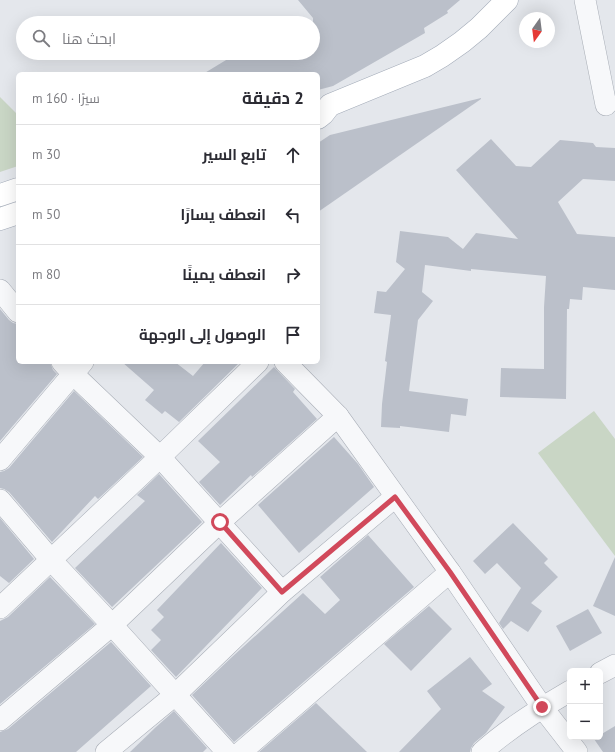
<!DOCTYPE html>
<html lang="ar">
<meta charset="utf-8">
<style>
:root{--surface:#fff;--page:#f7f7f7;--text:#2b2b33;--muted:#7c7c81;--line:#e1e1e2}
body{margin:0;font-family:"PT Sans",Cairo,sans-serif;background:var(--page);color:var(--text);direction:rtl}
.controls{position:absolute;right:12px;bottom:12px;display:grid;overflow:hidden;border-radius:6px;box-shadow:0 4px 16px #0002}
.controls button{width:36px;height:36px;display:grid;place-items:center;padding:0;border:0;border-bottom:1px solid var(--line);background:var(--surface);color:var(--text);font:20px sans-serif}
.compass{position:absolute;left:519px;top:12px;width:36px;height:36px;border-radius:50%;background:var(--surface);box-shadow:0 4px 16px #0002;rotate:194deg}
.stop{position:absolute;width:12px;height:12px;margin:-9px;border:3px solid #d1495b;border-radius:50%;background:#fff}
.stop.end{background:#d1495b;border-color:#fff;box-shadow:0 1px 4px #0008}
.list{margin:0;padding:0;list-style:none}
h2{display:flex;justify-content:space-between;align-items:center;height:52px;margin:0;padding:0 16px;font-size:17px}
h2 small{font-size:13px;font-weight:400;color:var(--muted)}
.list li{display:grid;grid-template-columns:26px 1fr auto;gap:12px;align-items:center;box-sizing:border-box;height:60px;padding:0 16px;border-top:1px solid var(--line)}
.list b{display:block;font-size:15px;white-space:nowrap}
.list em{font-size:13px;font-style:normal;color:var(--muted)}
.icon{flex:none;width:22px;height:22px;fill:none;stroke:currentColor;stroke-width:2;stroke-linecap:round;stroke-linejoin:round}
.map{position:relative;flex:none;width:615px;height:752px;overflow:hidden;direction:ltr}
.search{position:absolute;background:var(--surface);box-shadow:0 4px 16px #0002;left:16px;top:16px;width:304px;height:44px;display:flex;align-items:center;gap:10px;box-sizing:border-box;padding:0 14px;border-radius:22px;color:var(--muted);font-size:15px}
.panel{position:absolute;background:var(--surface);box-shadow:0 4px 16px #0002;left:16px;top:72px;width:304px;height:292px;border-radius:6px;direction:rtl}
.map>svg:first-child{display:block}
</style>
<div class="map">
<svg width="615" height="752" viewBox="0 0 615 752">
<rect width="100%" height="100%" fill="#e4e7ec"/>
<g fill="#c9d6c5">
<path d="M0 97 18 115V166L0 172Z"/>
<path d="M594 411 615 439V556L538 453Z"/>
</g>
<g fill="#bbc0ca">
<path d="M298 0H460L447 11 448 13 424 28 425 33 333 86 318 90V74H203L236 54 243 53H313V18Z"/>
<path d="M481 98V99L318 212V143L330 135Z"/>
<path d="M491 139 516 166 531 167 560 140 593 143 596 147 615 148V181L583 179 558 202 577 234 615 237V290L583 287 582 300 570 299 569 309H567L566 399 500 397 501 368 544 369V307L546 276 471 269V271L425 265 422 292 433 301 418 320 409 391 468 399 466 416 451 414 449 432 400 426V428L381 427 382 404 387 362 385 361 391 315 374 313 377 291 386 292 405 269 396 262 400 231 448 237 463 249 476 233 518 239 456 170Z"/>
<path d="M0 309 9 320 13 323 18 324V362H50L53 370 57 374 0 441Z"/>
<path d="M122 362H175L193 376 205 362H240L179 422 165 411 162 414 145 400 154 390Z"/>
<path d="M274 367 295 389 293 392 317 419 252 477 251 475 220 505 199 482 220 462 198 441Z"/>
<path d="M74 391 143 457 98 499 95 496 52 542 9 492 4 489 0 488V472L4 471 9 468Z"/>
<path d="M334 437 358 464 374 487 299 553 258 505Z"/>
<path d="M159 474 202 522 112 607 75 568 145 501 137 495Z"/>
<path d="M0 518 34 559 9 583 0 576Z"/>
<path d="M513 523 548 559 544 563 558 577 531 603 542 611 528 632 511 621 503 629 499 623 521 588 497 563 485 574 473 561Z"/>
<path d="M368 535 414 587 234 742 192 695 232 657 303 593 325 614 340 600 320 577Z"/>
<path d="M221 543 262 588 176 677 151 650 161 640 151 630 164 617 157 610Z"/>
<path d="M615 557V616L593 606Z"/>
<path d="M50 577 95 624 0 704V621L8 617Z"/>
<path d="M429 606 452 629 411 671 384 644Z"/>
<path d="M588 609 602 633 570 651 556 626Z"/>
<path d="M111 642 151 686 76 752H0V732L8 729Z"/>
<path d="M470 657 492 684 482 691 505 707 486 733 474 743 471 748 470 752H399L441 709 427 691Z"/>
<path d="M316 703 367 752H259Z"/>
<path d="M174 711 207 748 203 752H130L156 727Z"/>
<path d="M615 726V752H603L594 739 600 737V735Z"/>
</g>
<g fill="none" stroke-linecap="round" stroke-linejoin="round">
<g stroke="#a9aeb7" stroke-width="22">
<g id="street">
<path d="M585 0 606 105"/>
<path d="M0 290 18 312"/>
<path d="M62 362 72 373 160 457 282 592"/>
<path d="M285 362 338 416 450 572 542 707 577 752"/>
<path d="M0 460 83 362"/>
<path d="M0 500 52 561 112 625 227 752"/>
<path d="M0 608 160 457 258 362"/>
<path d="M600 673 615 665"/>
<path d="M0 720 112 625 220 522 338 416"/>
<path d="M106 752 175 695 282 592 395 497"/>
<path d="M241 752 450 572"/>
<path d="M482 752C509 728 539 709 570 691"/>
</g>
</g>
<g stroke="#a3abb8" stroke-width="23">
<g id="primary">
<path d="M318 118 323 114 330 105 425 66 442 56 462 42 479 28 507 0"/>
<path d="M0 195 18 189"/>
<path d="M0 219 18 213"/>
</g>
</g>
<use href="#street" stroke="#f7f8fa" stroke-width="21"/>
<use href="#primary" stroke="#fff" stroke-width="22"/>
</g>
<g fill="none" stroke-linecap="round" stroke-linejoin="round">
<path stroke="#d1495b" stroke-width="5" d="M220 522 282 592 395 497 450 572 542 707"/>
</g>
</svg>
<div class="controls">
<button>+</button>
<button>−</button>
</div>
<svg class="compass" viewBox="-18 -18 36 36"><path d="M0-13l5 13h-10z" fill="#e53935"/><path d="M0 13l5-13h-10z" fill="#7c7c81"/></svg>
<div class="stop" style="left:220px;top:522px"></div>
<div class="stop end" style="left:542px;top:707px"></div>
<div class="search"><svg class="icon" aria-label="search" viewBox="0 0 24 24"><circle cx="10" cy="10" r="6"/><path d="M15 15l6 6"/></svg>ابحث هنا</div>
<section class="panel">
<h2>2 دقيقة<small>سيرًا · 160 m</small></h2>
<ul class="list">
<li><svg class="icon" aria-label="ahead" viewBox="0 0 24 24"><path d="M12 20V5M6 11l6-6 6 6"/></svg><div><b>تابع السير</b></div><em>30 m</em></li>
<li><svg class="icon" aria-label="left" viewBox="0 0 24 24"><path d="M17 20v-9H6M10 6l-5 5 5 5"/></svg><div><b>انعطف يسارًا</b></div><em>50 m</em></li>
<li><svg class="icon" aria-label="right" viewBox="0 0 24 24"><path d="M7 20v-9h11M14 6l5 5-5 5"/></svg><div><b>انعطف يمينًا</b></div><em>80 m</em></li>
<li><svg class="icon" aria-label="arrive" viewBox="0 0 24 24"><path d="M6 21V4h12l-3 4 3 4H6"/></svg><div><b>الوصول إلى الوجهة</b></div></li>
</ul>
</section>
</div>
